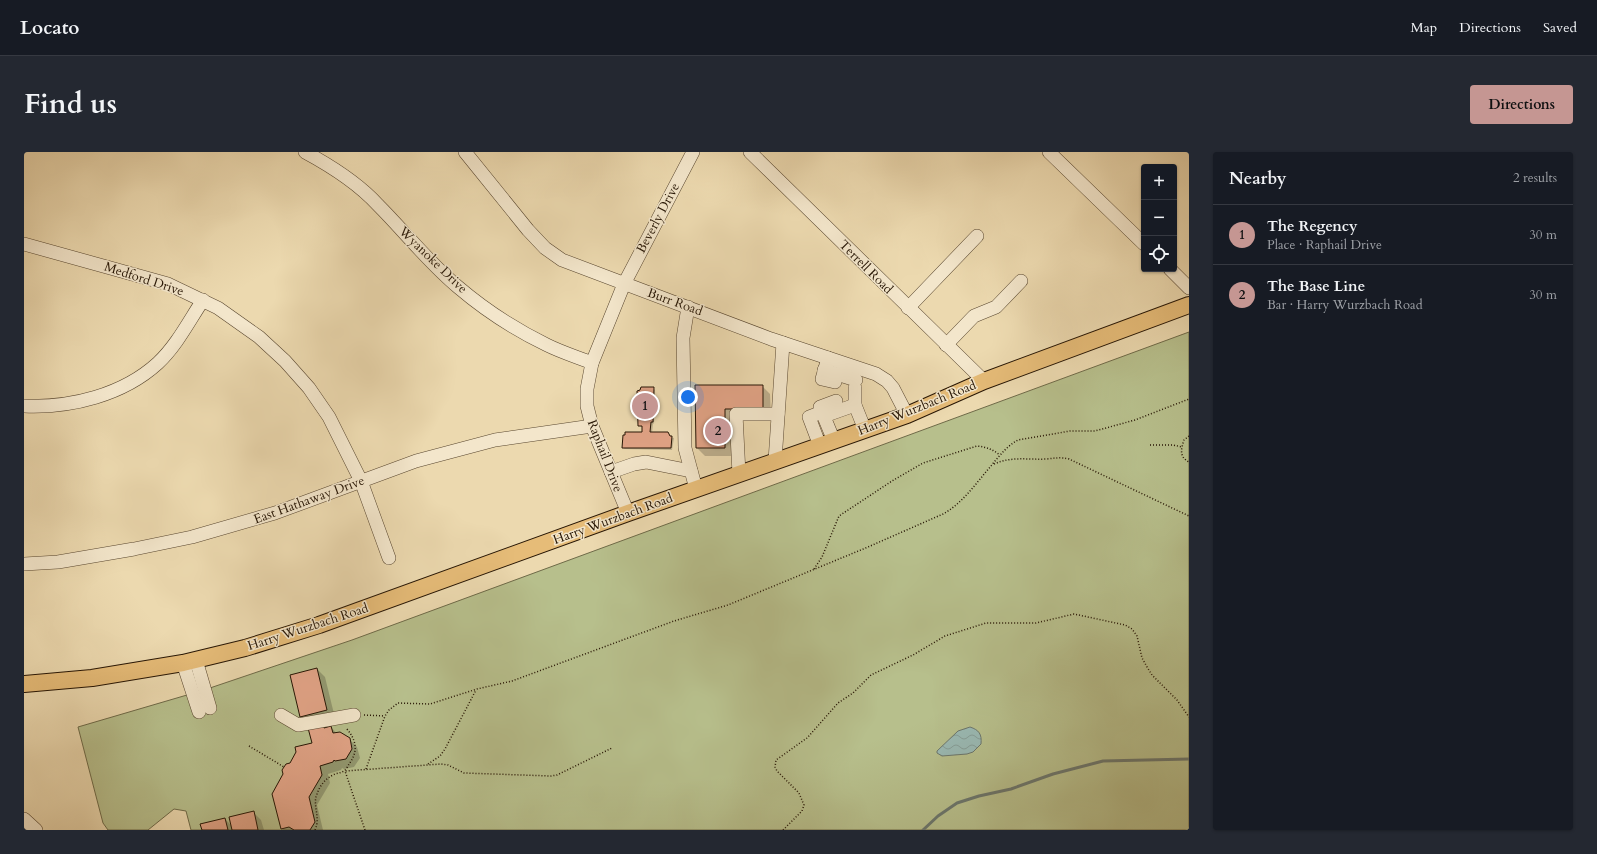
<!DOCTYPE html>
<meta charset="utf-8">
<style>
:root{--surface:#171b24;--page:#242831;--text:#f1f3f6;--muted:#9ea1a6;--line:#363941;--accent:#c59692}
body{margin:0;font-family:Cardo,serif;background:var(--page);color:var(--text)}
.controls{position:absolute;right:12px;top:12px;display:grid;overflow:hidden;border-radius:4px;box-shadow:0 1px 3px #0004}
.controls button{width:36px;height:36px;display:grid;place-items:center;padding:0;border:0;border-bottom:1px solid var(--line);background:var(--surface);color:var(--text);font:20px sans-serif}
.you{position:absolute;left:664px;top:245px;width:14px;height:14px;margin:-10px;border:3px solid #fff;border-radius:50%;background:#1a73e8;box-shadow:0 0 0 6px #1a73e833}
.badge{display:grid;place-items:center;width:26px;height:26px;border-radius:50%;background:var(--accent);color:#111;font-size:13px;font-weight:700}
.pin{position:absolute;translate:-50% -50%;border:2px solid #fff;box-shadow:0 1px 4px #0006}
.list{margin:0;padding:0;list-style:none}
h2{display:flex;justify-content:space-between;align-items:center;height:52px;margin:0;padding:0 16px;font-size:17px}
h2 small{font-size:13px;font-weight:400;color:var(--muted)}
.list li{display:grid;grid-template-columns:26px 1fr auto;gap:12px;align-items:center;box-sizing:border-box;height:60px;padding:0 16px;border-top:1px solid var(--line)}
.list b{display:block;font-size:15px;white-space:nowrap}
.list p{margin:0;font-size:13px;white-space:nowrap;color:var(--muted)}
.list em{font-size:13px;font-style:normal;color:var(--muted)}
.icon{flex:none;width:22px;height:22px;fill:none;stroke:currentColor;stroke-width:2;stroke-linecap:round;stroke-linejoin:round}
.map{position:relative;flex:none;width:1165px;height:678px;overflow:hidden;border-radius:4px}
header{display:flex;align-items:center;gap:24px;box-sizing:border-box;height:56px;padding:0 20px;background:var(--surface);border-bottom:1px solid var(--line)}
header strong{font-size:19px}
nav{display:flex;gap:22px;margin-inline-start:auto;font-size:14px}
.intro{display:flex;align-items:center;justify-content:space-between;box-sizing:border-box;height:96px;padding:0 24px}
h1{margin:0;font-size:28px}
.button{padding:10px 18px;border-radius:4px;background:var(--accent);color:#111;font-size:14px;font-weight:700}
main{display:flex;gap:24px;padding:0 24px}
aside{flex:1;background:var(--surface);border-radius:4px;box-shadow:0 1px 3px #0004}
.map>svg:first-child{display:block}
</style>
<header>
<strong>Locato</strong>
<nav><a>Map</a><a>Directions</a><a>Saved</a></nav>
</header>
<div class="intro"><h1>Find us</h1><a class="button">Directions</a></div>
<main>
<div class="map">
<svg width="1165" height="678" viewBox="0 0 1165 678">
<defs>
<pattern id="water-waves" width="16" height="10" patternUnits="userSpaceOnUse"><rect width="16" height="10" fill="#9ab9b3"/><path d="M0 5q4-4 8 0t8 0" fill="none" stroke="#859e98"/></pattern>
</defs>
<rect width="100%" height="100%" fill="#ecd9af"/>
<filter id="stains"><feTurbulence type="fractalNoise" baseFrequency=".005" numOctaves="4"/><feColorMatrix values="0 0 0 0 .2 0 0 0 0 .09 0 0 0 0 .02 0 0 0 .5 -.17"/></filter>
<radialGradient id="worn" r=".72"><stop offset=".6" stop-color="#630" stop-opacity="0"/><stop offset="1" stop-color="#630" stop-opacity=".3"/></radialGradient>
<path fill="#b7bf8c" stroke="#6e6a48" d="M1165 180V678H167L162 659 150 657 124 678H84L79 671 54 575 180 538 328 488Z"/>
<path fill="url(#water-waves)" stroke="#6c776d" d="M946 575C955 578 958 582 957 592L949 600 943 602 918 604 913 601V599L934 579Z"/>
<g fill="#0003">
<path d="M672 234H738L746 242 747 264 709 265V304H681L673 296Z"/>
<path d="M629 236 631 238 630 271 629 272 628 281H644L646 285 650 286 648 298 601 297 599 296 619 281V275L615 274Z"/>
<path d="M293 517 301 525 311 566 285 573 277 565 267 523Z"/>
<path d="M299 574 302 577 307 575 313 582 325 587 333 595 336 606 330 615 320 617 318 616 317 618 304 622 306 631 293 653 299 678H259L257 676 266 612 289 592Z"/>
<path d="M229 660 237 668 240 678H179L201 667 208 674Z"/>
</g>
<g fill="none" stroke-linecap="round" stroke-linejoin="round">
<path stroke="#6c776d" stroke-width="3" d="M899 678 914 664 933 651 955 644 987 637 1029 622 1079 609 1165 607"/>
</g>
<g fill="#e1a386" stroke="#261504">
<path d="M671 233H739V257H701V296H672Z"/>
<path d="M617 235H630L629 270H627L626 280H644L646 284H648L647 296H598L599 283H601V280H618V274H614L613 239 616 238Z"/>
<path d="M293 516 303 558 276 565 266 523Z"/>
<path d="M300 573V576L307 574 309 581 316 580 326 586 328 597 322 607 311 609 310 608 309 610 296 614 298 623 285 645 291 670 286 678H270L265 675 257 677 248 642 259 622 258 618 262 612 266 611 272 600 271 595 288 591 284 576Z"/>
<path d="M230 659 234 678H208L205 665Z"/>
<path d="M201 666 204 678H178L176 672Z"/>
</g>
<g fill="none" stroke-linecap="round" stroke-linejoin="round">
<g stroke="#58462f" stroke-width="14">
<g id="minor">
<path d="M281 0C307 14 334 31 354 53 381 80 405 111 434 135 461 158 492 178 523 193 537 200 553 205 568 211"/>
<path d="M441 0 504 78 521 96 538 108 747 187 852 222 863 229 869 236 883 263"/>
<path d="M726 0 960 229"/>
<path d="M1025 0 1120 92"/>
<path d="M0 92 144 132 194 156 235 185 261 209 285 236 305 265 337 329 365 406"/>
<path d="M1146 117 1165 136"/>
<path d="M664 155 659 186 661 296 672 337"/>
<path d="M884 156 953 84"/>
<path d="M922 193 950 164 972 155 997 129"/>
<path d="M804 206 798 227 811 230"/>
<path d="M800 218 832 228"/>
<path d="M831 236V253L841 278"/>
<path d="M0 254C47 256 99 243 134 211 153 193 165 169 179 148"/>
<path d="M800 264 831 253"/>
<path d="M810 289 796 255 812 249"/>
<path d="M796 294 785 265 798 260"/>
<path d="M751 309 759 191"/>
<path d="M587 320 610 312 622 310 667 319"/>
<path d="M715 322 712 262H754"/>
<path d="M604 361 568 274 563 254V237L568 211 600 132 669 0"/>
<path d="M0 412 34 410 110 397 168 385 251 361 392 309 471 288 568 274"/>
<path d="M172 508 186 556"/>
<path d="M159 511 175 560"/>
<path d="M257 563 274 573 330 563"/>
<path d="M0 667 12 678"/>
</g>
</g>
<g stroke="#261504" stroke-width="18">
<path id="major" d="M0 532 68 526 159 511 221 496 295 473 604 361 883 263 960 229 1165 153"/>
</g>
<g stroke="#261504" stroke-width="1.5" stroke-dasharray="1 2" stroke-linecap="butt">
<path d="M1165 284 1160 288C1157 297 1155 305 1165 310"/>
<path d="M1126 293H1149L1158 295"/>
<path d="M970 312C988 304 1004 308 1023 307 1031 306 1037 305 1045 307L1165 364"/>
<path d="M790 417 798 405 815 364 868 329 899 311 953 294C962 295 968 297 976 303"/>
<path d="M340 563 361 564"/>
<path d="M225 594 260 615"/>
<path d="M404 612 416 604 421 597 452 538"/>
<path d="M342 617 361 564 365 558 374 551 406 552 453 537 488 529 650 469 704 453 844 395 919 362C939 351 952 331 967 314 975 304 983 294 994 288L1046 279H1071L1111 268 1165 247"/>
<path d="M291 678C297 665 288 653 293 642 296 633 302 626 311 622 314 621 317 621 320 619 322 618 324 614 325 612 335 599 332 587 322 576"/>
<path d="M341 678 321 619 417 612 424 613 440 621 527 624 533 623 588 596"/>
<path d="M759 678 778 659 780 653 775 641 753 619 751 615 752 608 783 586 814 551 829 541 847 523 889 503 921 484 962 471H1012L1050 462 1101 473 1108 477 1113 484 1118 506 1123 515 1128 523 1153 548 1165 565"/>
</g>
<use href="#minor" stroke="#f3e6cb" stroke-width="13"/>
<use href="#major" stroke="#e6bc78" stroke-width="16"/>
</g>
<g text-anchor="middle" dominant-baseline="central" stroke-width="3" stroke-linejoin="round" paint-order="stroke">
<g font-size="13" fill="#261504" stroke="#f3e6cb">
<text transform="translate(634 66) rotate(-62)">Beverly Drive</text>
<text transform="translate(409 108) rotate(44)">Wyanoke Drive</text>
<text transform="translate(842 115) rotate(45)">Terrell Road</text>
<text transform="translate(120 127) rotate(18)">Medford Drive</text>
<text transform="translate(651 150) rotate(20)">Burr Road</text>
<text transform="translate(893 256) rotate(-22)">Harry Wurzbach Road</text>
<text transform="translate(581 304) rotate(69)">Raphail Drive</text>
<text transform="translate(285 348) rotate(-20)">East Hathaway Drive</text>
<text transform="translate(589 367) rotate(-20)">Harry Wurzbach Road</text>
<text transform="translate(284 475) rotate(-18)">Harry Wurzbach Road</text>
</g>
</g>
<rect width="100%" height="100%" filter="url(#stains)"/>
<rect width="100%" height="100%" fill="url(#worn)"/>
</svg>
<div class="controls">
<button>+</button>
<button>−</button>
<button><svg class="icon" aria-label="locate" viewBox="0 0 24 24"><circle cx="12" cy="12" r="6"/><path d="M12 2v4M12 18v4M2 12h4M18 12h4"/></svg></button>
</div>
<div class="you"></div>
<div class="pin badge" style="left:621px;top:254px">1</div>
<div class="pin badge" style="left:694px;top:279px">2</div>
</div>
<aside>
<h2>Nearby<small>2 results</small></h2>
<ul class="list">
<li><span class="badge">1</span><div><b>The Regency</b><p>Place · Raphail Drive</p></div><em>30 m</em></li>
<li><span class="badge">2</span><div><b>The Base Line</b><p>Bar · Harry Wurzbach Road</p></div><em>30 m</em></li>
</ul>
</aside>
</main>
